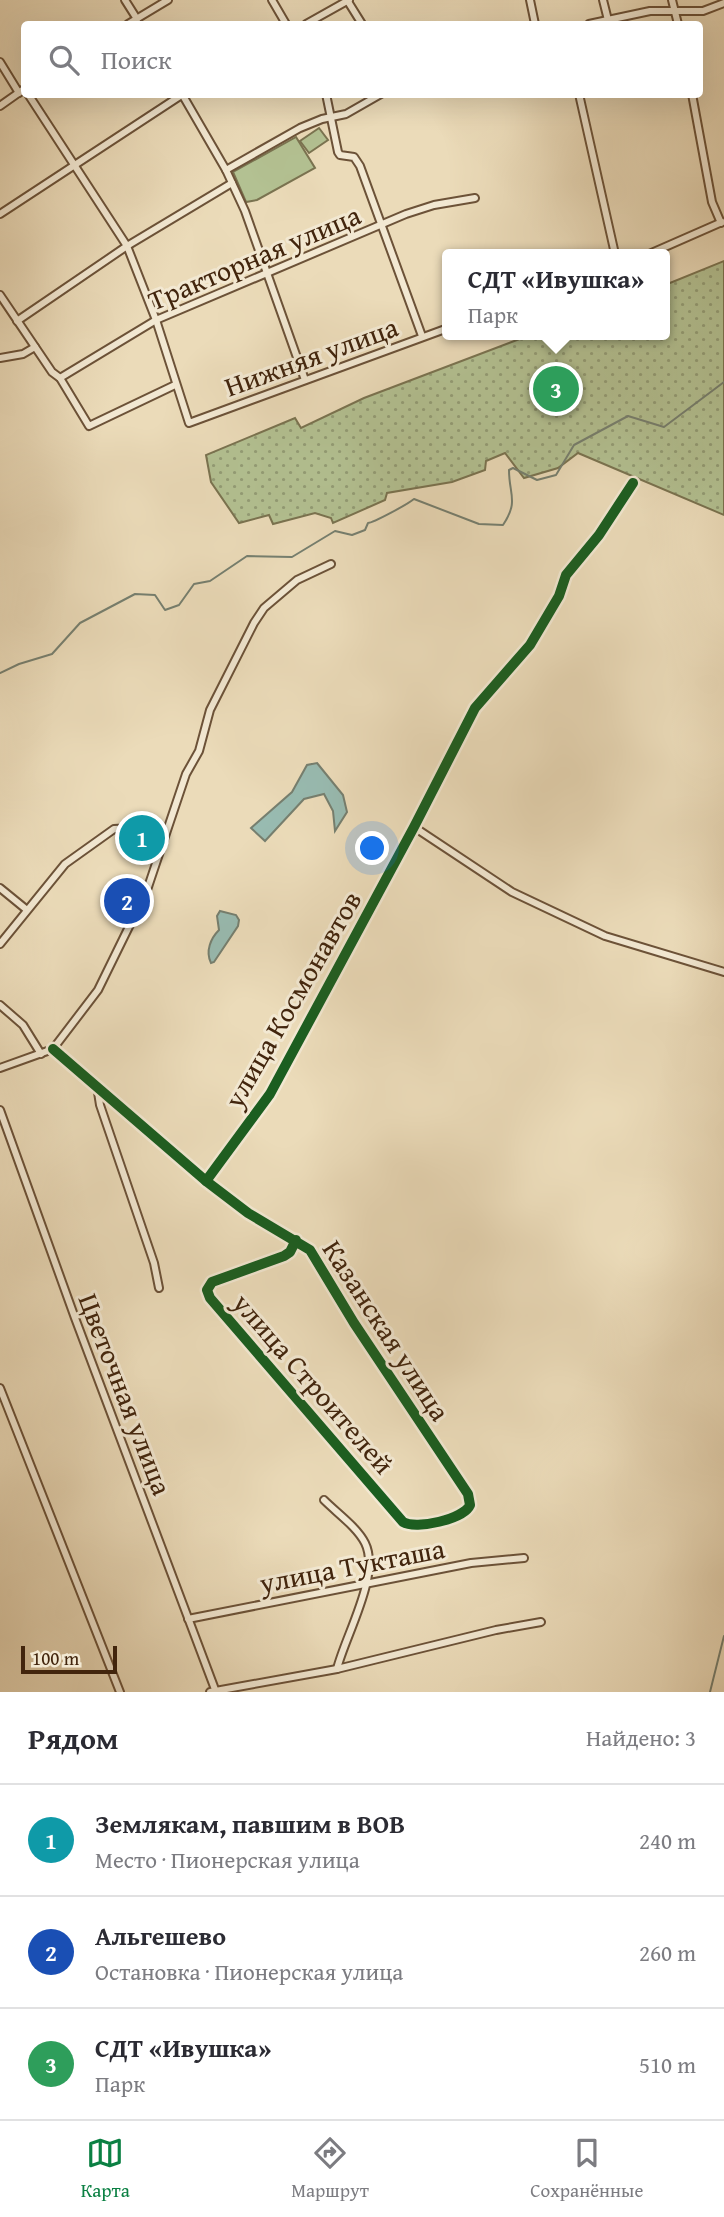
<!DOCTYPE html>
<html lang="ru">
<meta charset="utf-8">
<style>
:root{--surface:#fff;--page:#f7f7f7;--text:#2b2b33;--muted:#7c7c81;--line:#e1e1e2;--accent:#0b8043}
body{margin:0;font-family:"Gentium Book Plus",serif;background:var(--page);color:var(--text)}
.scale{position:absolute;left:21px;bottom:18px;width:96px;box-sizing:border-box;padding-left:7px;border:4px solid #42250d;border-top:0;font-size:19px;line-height:24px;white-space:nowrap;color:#42250d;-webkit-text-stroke:5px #f2e8d2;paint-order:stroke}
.you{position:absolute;left:373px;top:849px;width:24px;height:24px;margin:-18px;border:5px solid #fff;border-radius:50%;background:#1a73e8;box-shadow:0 0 0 10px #1a73e833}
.badge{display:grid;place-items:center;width:46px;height:46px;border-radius:50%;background:var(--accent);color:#fff;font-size:23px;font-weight:700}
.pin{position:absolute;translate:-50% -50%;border:4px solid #fff;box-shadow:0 2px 7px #0006}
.popup{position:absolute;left:442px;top:249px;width:228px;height:91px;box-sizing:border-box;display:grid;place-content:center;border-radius:7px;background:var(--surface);filter:drop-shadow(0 2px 5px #0005);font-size:23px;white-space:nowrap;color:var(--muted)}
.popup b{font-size:26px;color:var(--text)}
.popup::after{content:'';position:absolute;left:50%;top:100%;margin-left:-14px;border:14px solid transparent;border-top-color:var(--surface)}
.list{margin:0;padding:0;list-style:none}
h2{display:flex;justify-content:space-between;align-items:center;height:91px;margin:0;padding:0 28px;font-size:30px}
h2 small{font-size:23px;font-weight:400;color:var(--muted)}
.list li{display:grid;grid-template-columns:46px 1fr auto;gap:21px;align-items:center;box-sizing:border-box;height:112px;padding:0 28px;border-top:2px solid var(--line)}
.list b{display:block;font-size:26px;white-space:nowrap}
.list p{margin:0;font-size:23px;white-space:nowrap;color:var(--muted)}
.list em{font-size:23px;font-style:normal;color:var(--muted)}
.icon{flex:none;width:38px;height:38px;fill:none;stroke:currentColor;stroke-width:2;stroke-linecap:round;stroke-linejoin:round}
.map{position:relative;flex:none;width:724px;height:1692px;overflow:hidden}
.search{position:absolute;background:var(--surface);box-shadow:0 7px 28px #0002;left:21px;right:21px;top:21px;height:77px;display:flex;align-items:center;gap:18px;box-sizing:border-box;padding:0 24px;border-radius:7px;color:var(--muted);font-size:26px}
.sheet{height:427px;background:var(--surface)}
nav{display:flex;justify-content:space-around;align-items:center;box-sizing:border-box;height:98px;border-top:2px solid var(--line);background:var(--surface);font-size:19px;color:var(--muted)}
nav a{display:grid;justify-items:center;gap:4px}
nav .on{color:var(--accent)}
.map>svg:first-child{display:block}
</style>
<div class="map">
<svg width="724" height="1692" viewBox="0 0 724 1692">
<defs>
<pattern id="park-dots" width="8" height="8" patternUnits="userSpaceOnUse" patternTransform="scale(1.75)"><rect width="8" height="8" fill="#b3c192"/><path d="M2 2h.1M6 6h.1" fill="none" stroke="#939d76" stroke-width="1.8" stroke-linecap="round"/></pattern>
</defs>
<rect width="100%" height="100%" fill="#ebdbb9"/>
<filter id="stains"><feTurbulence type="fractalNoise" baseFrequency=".00286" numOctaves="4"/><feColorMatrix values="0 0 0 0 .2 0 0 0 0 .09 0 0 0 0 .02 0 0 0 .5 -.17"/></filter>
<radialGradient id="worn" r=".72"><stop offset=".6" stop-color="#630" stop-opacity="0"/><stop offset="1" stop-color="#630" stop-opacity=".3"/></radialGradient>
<path fill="url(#park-dots)" stroke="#7a7350" stroke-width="2" d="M724 261V515L578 453 558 468 524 478 505 453 486 461 485 470 452 482 387 493 385 500 333 523 331 518 315 513 273 524 269 515 239 523 211 482 206 455 295 418 301 428 364 398 530 335H664L665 285Z"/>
<g fill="#b3c192" stroke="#7a7350" stroke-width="2">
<path d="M319 128 328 140 309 153 300 141Z"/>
<path d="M296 137 315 168 257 200 246 202 233 172Z"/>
</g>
<g fill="#98bbb1" stroke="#767f6f" stroke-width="2">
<path d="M317 763 343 795 347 812 335 831 333 811 324 794 304 799 265 841 251 828 292 792 307 765Z"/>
<path d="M220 911 236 915 239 920 238 926 214 962 211 963C205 951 211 938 219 930L217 916Z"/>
</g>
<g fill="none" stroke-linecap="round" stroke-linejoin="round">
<g stroke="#767f6f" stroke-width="2">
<path d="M0 673 19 664 52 654 80 623 135 594 155 595 165 610 179 605 194 584 210 581 247 556 292 557 335 531 352 535 365 530 368 523C373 523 408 504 414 499L479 524 503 525C519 501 509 495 509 470L513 468 537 480 556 475 574 445 628 416 664 427 724 382"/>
<path d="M710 1692 724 1636"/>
</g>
<g stroke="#6c5238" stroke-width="10">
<g id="minor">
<path d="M125 0 137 19"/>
<path d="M272 0 286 24"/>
<path d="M347 0 362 24"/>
<path d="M530 0 535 24"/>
<path d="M603 0 608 20"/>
<path d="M672 0 678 24"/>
<path d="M128 24 168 0"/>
<path d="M306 24 349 0"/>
<path d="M589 24 650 11H703L724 3"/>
<path d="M0 62 19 93"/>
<path d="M28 94 127 246 156 320 189 423 448 328"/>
<path d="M182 94 226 170 245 211 305 380"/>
<path d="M326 94 338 152 340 155 354 157 360 166 422 336"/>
<path d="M579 94 615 254"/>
<path d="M692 94 712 202 721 223"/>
<path d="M0 106 24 89"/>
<path d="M226 170 300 128 322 119 346 114 381 94"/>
<path d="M0 214 183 94"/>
<path d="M649 254 722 222"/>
<path d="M0 295 52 372 60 378 89 426 175 385"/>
<path d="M17 321 127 246 232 183"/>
<path d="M0 358 23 354 35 347"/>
<path d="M60 378 156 320 406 214 434 205 475 198"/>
<path d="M414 827 512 892 605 936 724 972"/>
<path d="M0 888 27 910"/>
<path d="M0 944 65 864 114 829 132 828 146 832 161 847"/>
<path d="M0 1005 23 1025 41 1054"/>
<path d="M53 1049 206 1181 248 1213 310 1250 354 1323 468 1494 470 1505C464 1519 416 1530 403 1522L210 1298 207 1290 212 1282 284 1256 290 1252 296 1240"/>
<path d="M0 1068 53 1049 98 990 147 890 186 774 199 751 210 710 254 623 264 608 297 580 331 564"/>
<path d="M97 1086 100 1105 154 1263 159 1288"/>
<path d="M0 1110 75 1318 216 1692"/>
<path d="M206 1181 270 1094 414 827 475 708 530 645 559 596 566 575 599 535 633 483"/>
<path d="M0 1388 120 1692"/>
<path d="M324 1500C337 1513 357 1527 365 1543 381 1575 345 1636 337 1669"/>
<path d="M188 1619 471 1563 524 1558"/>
<path d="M210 1692 337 1669 496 1630 541 1622"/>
</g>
</g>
<use href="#minor" stroke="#f2e8d2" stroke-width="6"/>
<g stroke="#f2e8d2" stroke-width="15">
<g id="cycleway">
<path d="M53 1049 206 1181 248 1213 310 1250 354 1323 468 1494 470 1505C464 1519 416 1530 403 1522L210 1298 207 1290 212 1282 284 1256 290 1252 296 1240"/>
<path d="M206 1181 270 1094 414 827 475 708 530 645 559 596 566 575 599 535 633 483"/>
</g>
</g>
<use href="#cycleway" stroke="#1b5e20" stroke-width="10"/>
</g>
<g text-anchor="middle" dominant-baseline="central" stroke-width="6" stroke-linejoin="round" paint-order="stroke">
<g font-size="28" fill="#42250d" stroke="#f2e8d2">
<text transform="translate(254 257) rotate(-23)">Тракторная улица</text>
<text transform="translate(311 356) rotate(-20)">Нижняя улица</text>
<text transform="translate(292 999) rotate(-60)">улица Космонавтов</text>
<text transform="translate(387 1330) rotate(57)">Казанская улица</text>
<text transform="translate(314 1383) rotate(49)">улица Строителей</text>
<text transform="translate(126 1394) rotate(69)">Цветочная улица</text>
<text transform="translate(352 1565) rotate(-11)">улица Тукташа</text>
</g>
</g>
<rect width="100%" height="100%" filter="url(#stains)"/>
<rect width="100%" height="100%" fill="url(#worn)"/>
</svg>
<div class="scale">100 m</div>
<div class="you"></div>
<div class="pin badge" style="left:142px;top:838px;background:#0f9aa8">1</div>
<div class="pin badge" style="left:127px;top:901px;background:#1a4fb4">2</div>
<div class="pin badge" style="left:556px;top:389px;background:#2e9e5b">3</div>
<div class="popup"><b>СДТ «Ивушка»</b>Парк</div>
<div class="search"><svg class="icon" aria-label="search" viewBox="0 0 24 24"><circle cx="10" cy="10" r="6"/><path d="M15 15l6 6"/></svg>Поиск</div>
</div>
<section class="sheet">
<h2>Рядом<small>Найдено: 3</small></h2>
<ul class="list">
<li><span class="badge" style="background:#0f9aa8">1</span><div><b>Землякам, павшим в ВОВ</b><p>Место · Пионерская улица</p></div><em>240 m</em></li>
<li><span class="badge" style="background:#1a4fb4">2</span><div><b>Альгешево</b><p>Остановка · Пионерская улица</p></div><em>260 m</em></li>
<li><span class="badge" style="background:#2e9e5b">3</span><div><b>СДТ «Ивушка»</b><p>Парк</p></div><em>510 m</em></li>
</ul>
</section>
<nav>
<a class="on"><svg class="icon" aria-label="map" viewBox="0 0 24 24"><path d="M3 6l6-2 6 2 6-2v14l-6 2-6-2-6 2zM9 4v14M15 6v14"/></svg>Карта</a>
<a><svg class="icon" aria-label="directions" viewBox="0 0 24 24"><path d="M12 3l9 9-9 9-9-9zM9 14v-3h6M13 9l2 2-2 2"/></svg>Маршрут</a>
<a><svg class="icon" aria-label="saved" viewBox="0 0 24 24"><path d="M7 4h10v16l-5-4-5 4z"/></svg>Сохранённые</a>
</nav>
